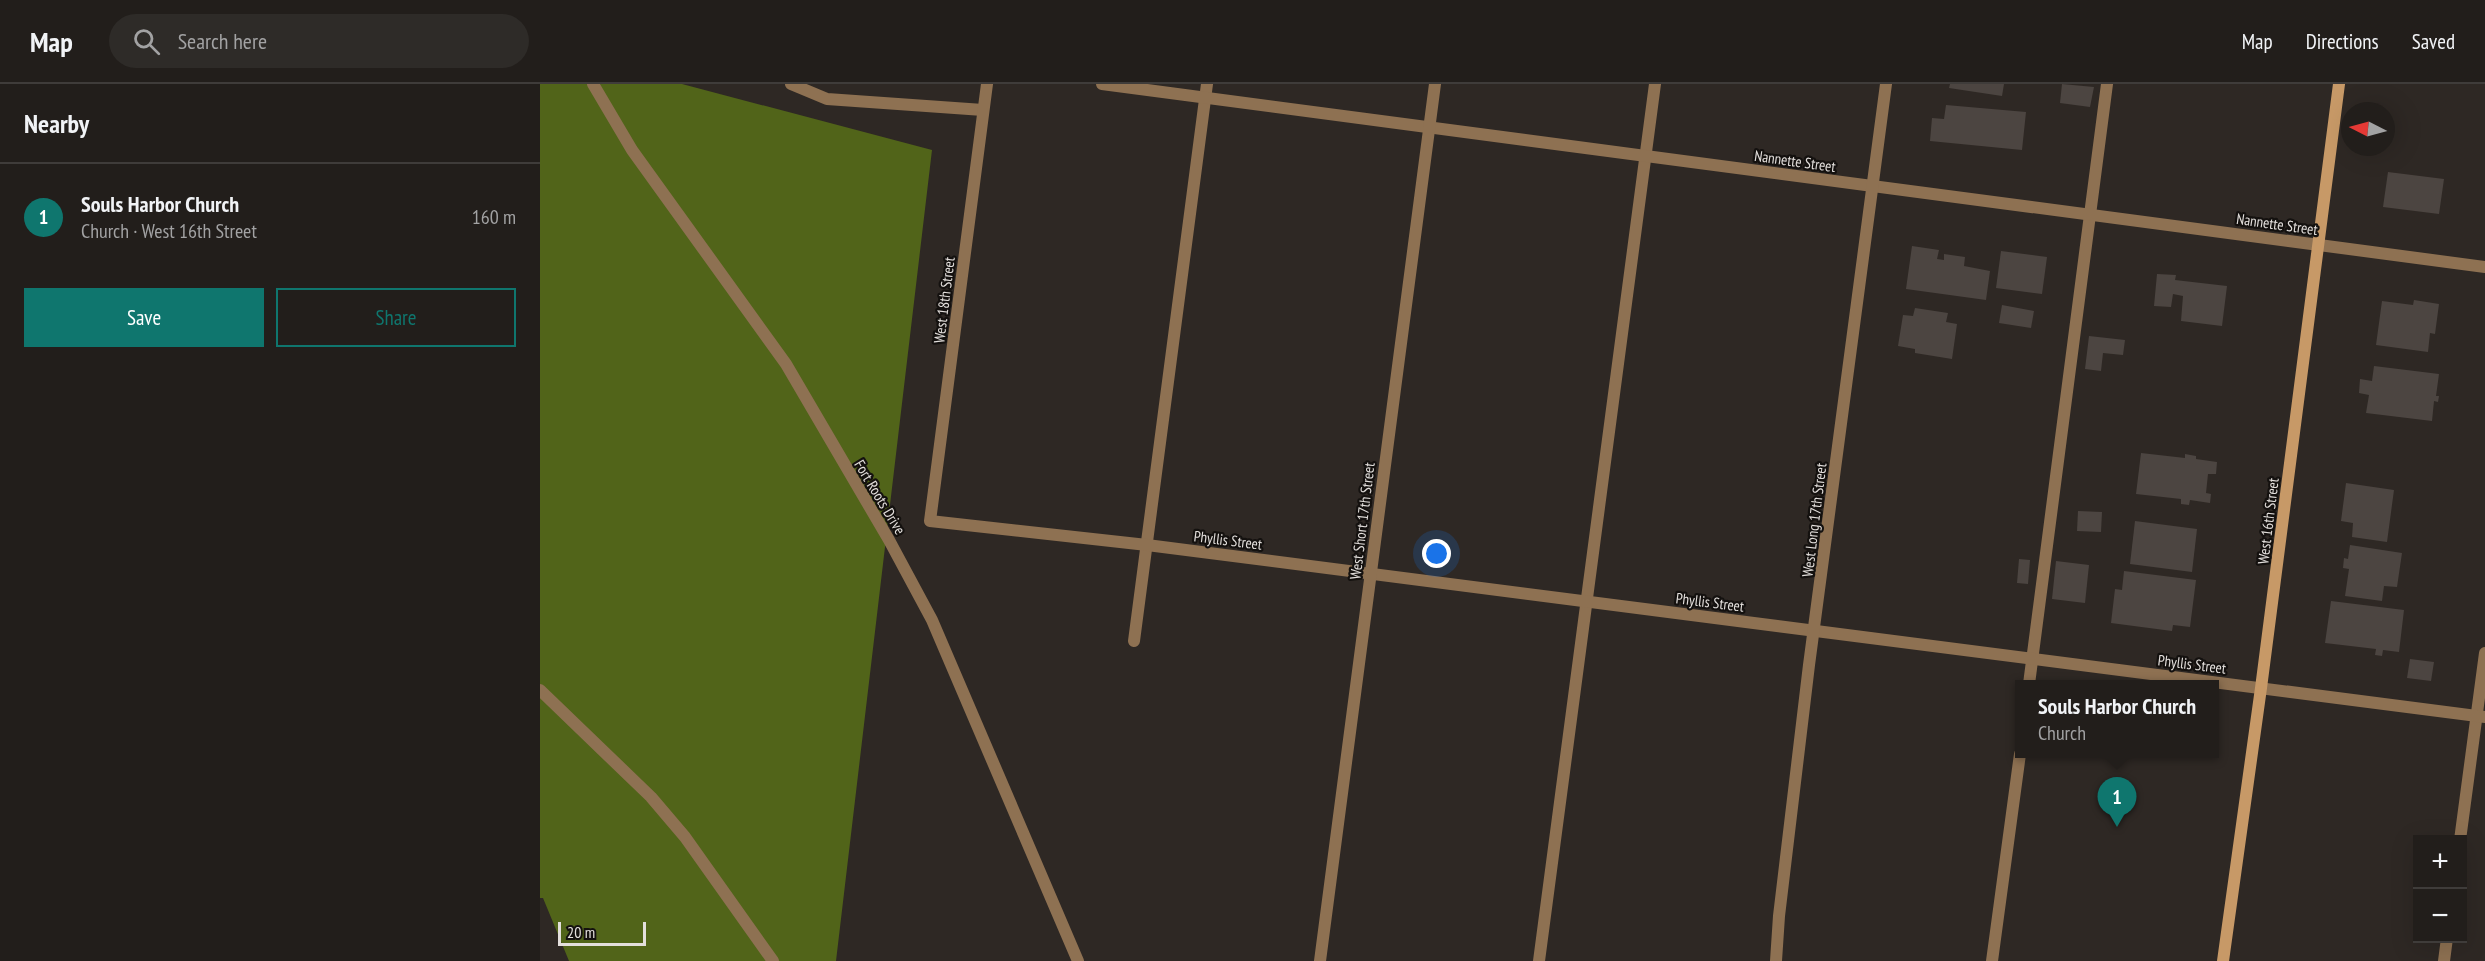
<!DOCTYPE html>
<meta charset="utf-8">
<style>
:root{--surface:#221e1b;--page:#2e2b28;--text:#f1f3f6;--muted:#a2a2a3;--line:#3f3c3a;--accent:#0f766e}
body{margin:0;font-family:"PT Sans Narrow",sans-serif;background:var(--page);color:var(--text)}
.controls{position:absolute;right:18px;bottom:18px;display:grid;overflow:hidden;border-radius:0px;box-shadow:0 6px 24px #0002}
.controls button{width:54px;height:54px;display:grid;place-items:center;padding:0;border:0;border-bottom:2px solid var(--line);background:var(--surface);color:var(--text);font:30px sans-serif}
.compass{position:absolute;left:1801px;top:18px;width:54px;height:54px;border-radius:50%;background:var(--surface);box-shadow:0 6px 24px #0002;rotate:276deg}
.scale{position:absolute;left:18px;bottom:15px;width:88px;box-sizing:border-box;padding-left:6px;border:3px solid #e3dfdc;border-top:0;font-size:16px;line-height:21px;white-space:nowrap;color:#e3dfdc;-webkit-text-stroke:4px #14110f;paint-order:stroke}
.you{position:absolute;left:897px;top:470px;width:21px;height:21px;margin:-15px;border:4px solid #fff;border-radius:50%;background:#1a73e8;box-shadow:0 0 0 9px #1a73e833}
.badge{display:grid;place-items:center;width:39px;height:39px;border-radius:50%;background:var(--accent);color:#fff;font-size:20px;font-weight:700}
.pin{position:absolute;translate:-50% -50px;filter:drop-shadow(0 2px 3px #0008)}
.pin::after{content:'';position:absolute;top:32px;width:21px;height:18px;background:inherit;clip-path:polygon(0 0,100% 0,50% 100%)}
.popup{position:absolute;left:1475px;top:596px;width:204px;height:78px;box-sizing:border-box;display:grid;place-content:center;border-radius:0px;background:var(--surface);filter:drop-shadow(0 2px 4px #0005);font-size:20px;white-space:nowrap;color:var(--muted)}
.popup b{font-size:22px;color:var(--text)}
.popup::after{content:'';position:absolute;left:50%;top:100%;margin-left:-12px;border:12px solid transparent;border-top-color:var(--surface)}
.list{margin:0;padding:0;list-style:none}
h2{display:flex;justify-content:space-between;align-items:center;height:78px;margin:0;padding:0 24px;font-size:26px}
h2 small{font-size:20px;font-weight:400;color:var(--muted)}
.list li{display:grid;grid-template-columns:39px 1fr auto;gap:18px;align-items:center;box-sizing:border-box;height:108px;padding:0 24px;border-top:2px solid var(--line)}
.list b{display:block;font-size:22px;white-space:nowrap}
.list p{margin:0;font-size:20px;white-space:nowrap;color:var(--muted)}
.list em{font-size:20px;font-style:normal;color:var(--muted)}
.actions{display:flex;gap:12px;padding:18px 24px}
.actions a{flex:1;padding:14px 0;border:2px solid var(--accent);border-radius:0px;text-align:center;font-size:21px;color:var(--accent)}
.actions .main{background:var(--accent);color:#fff}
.icon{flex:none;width:33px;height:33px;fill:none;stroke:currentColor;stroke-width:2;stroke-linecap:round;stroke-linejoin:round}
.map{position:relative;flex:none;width:1945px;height:877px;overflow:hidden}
header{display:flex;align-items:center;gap:36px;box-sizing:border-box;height:84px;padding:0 30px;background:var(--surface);border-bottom:2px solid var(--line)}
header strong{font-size:28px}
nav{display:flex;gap:33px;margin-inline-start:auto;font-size:21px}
.search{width:420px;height:54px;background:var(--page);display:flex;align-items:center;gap:15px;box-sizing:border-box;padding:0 21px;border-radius:33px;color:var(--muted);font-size:22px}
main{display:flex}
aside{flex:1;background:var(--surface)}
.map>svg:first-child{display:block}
</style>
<header>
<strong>Map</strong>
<div class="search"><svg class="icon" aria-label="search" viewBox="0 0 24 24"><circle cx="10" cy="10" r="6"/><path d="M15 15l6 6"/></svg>Search here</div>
<nav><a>Map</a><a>Directions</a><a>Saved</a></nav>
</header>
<main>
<aside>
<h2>Nearby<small></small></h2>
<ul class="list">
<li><span class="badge">1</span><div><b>Souls Harbor Church</b><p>Church · West 16th Street</p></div><em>160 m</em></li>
</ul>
<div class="actions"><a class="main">Save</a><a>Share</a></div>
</aside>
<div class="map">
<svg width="1945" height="877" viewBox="0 0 1945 877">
<rect width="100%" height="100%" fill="#2e2824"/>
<path fill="#516419" d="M0 0H142L392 66 296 877H29L3 814H0Z"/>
<g fill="#4c4541">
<path d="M1410 0H1464L1462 12 1409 4Z"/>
<path d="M1522 0 1554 3 1550 23 1520 19Z"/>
<path d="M1406 21 1486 28 1482 66 1390 57 1392 34 1404 35Z"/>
<path d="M1848 88 1904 95 1899 130 1843 123Z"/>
<path d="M1372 162 1399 166 1397 175 1404 176V170L1425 173 1424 182 1450 187 1446 216 1366 205Z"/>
<path d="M1461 167 1507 173 1502 210 1456 204Z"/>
<path d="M1617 190 1636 191 1635 196 1687 202 1682 242 1641 237 1643 212 1633 210 1631 223 1614 222Z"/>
<path d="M1874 216 1899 220 1895 250 1890 249 1888 268 1836 261 1842 217 1873 221Z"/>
<path d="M1462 221 1494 227 1491 244 1459 239Z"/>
<path d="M1375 224 1408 229 1406 238 1417 240 1412 275 1375 269V265L1358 262 1363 231 1373 232Z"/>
<path d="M1549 252 1585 256 1583 271 1563 269 1561 287 1545 285Z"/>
<path d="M1834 282 1899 290 1896 312H1899L1898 318 1894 317 1892 337 1826 329 1829 311 1819 309 1820 295 1832 297Z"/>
<path d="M1601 369 1645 374V370L1656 372V375L1677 378 1676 390H1668L1666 409 1671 410 1670 419 1650 416 1649 421 1641 420V415L1596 410Z"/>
<path d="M1806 399 1854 406 1847 458 1812 453 1813 439 1801 437Z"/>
<path d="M1538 427 1562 428 1561 448 1537 447Z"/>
<path d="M1595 437 1657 445 1652 488 1590 480Z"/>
<path d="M1810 461 1862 469 1857 503 1844 502 1842 517 1805 512 1809 485 1803 484 1804 474 1808 475Z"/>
<path d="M1479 475 1490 476 1488 500 1477 499Z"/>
<path d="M1516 477 1549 481 1545 519 1512 515Z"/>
<path d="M1584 487 1656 496 1650 543 1633 541 1632 547 1571 539 1575 505 1582 506Z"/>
<path d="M1791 517 1864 526 1859 568 1843 566 1842 572 1835 571 1836 565 1785 559Z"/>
<path d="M1870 575 1894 578 1891 597 1867 594Z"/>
</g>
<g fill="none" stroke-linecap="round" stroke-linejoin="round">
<g stroke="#8e7152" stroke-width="12">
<path d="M251 0 287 15 443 26"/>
<path d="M594 557 667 0"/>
<path d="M1489 600 1567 0"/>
<path d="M1920 756 1945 569"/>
<path d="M999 877 1115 0"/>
<path d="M1452 877 1480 670"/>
<path d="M1904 877 1907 854"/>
</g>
<g stroke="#8e7152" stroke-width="12">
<path d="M53 0 92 66 246 280 349 456 392 536 538 877"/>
<path d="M447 0 390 437 607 461 1945 633"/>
<path d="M562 0 1945 183"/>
<path d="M0 606 111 713 145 753 233 877"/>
<path d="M780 877 895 0"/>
<path d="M1236 877 1239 832 1269 581 1346 0"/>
</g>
<path stroke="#c79967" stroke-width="12" d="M1683 877 1721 604 1799 0"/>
</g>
<g text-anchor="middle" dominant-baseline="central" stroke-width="4.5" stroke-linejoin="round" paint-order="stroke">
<g font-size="15" fill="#e3dfdc" stroke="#14110f">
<text transform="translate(1255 77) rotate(8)">Nannette Street</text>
<text transform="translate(1737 140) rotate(8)">Nannette Street</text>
<text transform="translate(404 216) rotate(-83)">West 18th Street</text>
<text transform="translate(340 413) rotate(59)">Fort Roots Drive</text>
<text transform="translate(1274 436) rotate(-83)">West Long 17th Street</text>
<text transform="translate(822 437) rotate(-83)">West Short 17th Street</text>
<text transform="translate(1728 437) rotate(-83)">West 16th Street</text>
<text transform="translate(688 456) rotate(7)">Phyllis Street</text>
<text transform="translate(1170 518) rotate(7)">Phyllis Street</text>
<text transform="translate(1652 580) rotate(7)">Phyllis Street</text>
</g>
</g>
</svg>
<div class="controls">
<button>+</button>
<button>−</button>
</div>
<svg class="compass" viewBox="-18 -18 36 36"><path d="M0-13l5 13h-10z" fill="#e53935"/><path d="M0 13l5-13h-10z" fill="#a2a2a3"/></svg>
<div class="scale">20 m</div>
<div class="you"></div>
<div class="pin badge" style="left:1577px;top:743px">1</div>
<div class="popup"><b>Souls Harbor Church</b>Church</div>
</div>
</main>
